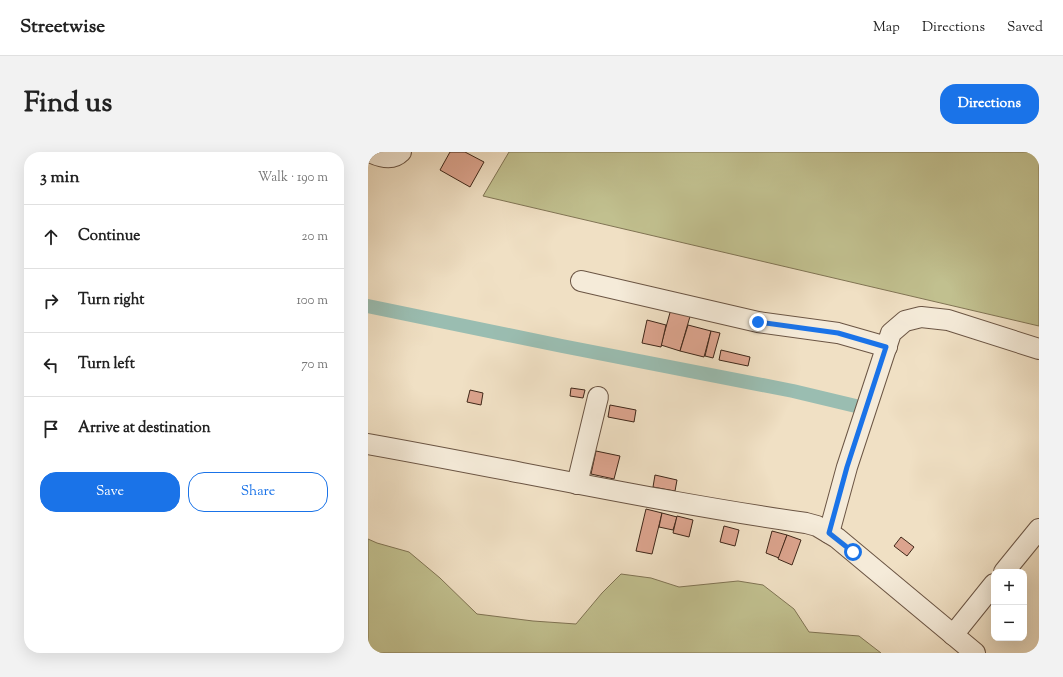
<!DOCTYPE html>
<meta charset="utf-8">
<style>
:root{--surface:#fff;--page:#f2f2f2;--text:#222;--muted:#767676;--line:#e0e0e0;--accent:#1a73e8}
body{margin:0;font-family:"Sorts Mill Goudy",serif;background:var(--page);color:var(--text)}
.controls{position:absolute;right:12px;bottom:12px;display:grid;overflow:hidden;border-radius:8px;box-shadow:0 4px 16px #0002}
.controls button{width:36px;height:36px;display:grid;place-items:center;padding:0;border:0;border-bottom:1px solid var(--line);background:var(--surface);color:var(--text);font:20px sans-serif}
.stop{position:absolute;width:12px;height:12px;margin:-9px;border:3px solid #1a73e8;border-radius:50%;background:#fff}
.stop.end{background:#1a73e8;border-color:#fff;box-shadow:0 1px 4px #0008}
.list{margin:0;padding:0;list-style:none}
h2{display:flex;justify-content:space-between;align-items:center;height:52px;margin:0;padding:0 16px;font-size:17px}
h2 small{font-size:13px;font-weight:400;color:var(--muted)}
.list li{display:grid;grid-template-columns:26px 1fr auto;gap:12px;align-items:center;box-sizing:border-box;height:64px;padding:0 16px;border-top:1px solid var(--line)}
.list b{display:block;font-size:15px;white-space:nowrap}
.list em{font-size:13px;font-style:normal;color:var(--muted)}
.actions{display:flex;gap:8px;padding:12px 16px}
.actions a{flex:1;padding:9px 0;border:1px solid var(--accent);border-radius:16px;text-align:center;font-size:14px;color:var(--accent)}
.actions .main{background:var(--accent);color:#fff}
.icon{flex:none;width:22px;height:22px;fill:none;stroke:currentColor;stroke-width:2;stroke-linecap:round;stroke-linejoin:round}
.map{position:relative;flex:none;width:671px;height:501px;overflow:hidden;border-radius:16px}
header{display:flex;align-items:center;gap:24px;box-sizing:border-box;height:56px;padding:0 20px;background:var(--surface);border-bottom:1px solid var(--line)}
header strong{font-size:19px}
nav{display:flex;gap:22px;margin-inline-start:auto;font-size:14px}
.intro{display:flex;align-items:center;justify-content:space-between;box-sizing:border-box;height:96px;padding:0 24px}
h1{margin:0;font-size:28px}
.button{padding:10px 18px;border-radius:16px;background:var(--accent);color:#fff;font-size:14px;font-weight:700}
main{display:flex;gap:24px;padding:0 24px}
aside{flex:1;background:var(--surface);border-radius:16px;box-shadow:0 4px 16px #0002}
.map>svg:first-child{display:block}
</style>
<header>
<strong>Streetwise</strong>
<nav><a>Map</a><a>Directions</a><a>Saved</a></nav>
</header>
<div class="intro"><h1>Find us</h1><a class="button">Directions</a></div>
<main>
<aside>
<h2>3 min<small>Walk · 190 m</small></h2>
<ul class="list">
<li><svg class="icon" aria-label="ahead" viewBox="0 0 24 24"><path d="M12 20V5M6 11l6-6 6 6"/></svg><div><b>Continue</b></div><em>20 m</em></li>
<li><svg class="icon" aria-label="right" viewBox="0 0 24 24"><path d="M7 20v-9h11M14 6l5 5-5 5"/></svg><div><b>Turn right</b></div><em>100 m</em></li>
<li><svg class="icon" aria-label="left" viewBox="0 0 24 24"><path d="M17 20v-9H6M10 6l-5 5 5 5"/></svg><div><b>Turn left</b></div><em>70 m</em></li>
<li><svg class="icon" aria-label="arrive" viewBox="0 0 24 24"><path d="M6 21V4h12l-3 4 3 4H6"/></svg><div><b>Arrive at destination</b></div></li>
</ul>
<div class="actions"><a class="main">Save</a><a>Share</a></div>
</aside>
<div class="map">
<svg width="671" height="501" viewBox="0 0 671 501">
<rect width="100%" height="100%" fill="#f0e0c4"/>
<filter id="stains"><feTurbulence type="fractalNoise" baseFrequency=".005" numOctaves="4"/><feColorMatrix values="0 0 0 0 .2 0 0 0 0 .09 0 0 0 0 .02 0 0 0 .5 -.17"/></filter>
<radialGradient id="worn" r=".72"><stop offset=".6" stop-color="#630" stop-opacity="0"/><stop offset="1" stop-color="#630" stop-opacity=".3"/></radialGradient>
<g fill="#c1c08f" stroke="#807454">
<path d="M141 0H671V174L115 44Z"/>
<path d="M0 387 9 391 41 400 72 426 109 462 165 469 208 472 234 441 253 422 283 426 311 435 370 429 395 433 426 457 441 480 491 484 513 501H0Z"/>
</g>
<g fill="none" stroke-linecap="round" stroke-linejoin="round">
<path stroke="#9abdb1" stroke-width="14" d="M0 154 194 194 425 239 492 255"/>
</g>
<g fill="#dca48e" stroke="#3f2719">
<path d="M82 0H97L116 10 102 35 72 18Z"/>
<path d="M303 157 323 161 312 199 293 193Z"/>
<path d="M279 168 298 173 293 195 274 191Z"/>
<path d="M320 173 343 179 336 205 312 199Z"/>
<path d="M343 179 352 181 345 206 337 204Z"/>
<path d="M353 198 382 205 380 214 351 208Z"/>
<path d="M203 236 217 238 215 246 202 244Z"/>
<path d="M102 238 115 241 113 253 99 250Z"/>
<path d="M242 253 268 258 266 270 240 265Z"/>
<path d="M228 299 252 304 246 327 223 322Z"/>
<path d="M287 323 309 328 307 339 285 335Z"/>
<path d="M278 357 294 361 284 402 268 399Z"/>
<path d="M294 361 309 365 305 378 291 375Z"/>
<path d="M309 364 325 368 321 385 305 381Z"/>
<path d="M356 374 371 378 367 394 352 390Z"/>
<path d="M404 379 419 383 411 406 398 401Z"/>
<path d="M419 383 433 388 424 413 410 407Z"/>
<path d="M533 385 546 395 539 404 526 394Z"/>
</g>
<g fill="none" stroke-linecap="round" stroke-linejoin="round">
<g stroke="#6b5544" stroke-width="22">
<g id="minor">
<path d="M2 0C12 5 24 9 33 0"/>
<path d="M213 129 390 170 470 181 519 195"/>
<path d="M0 292C146 318 291 350 438 371L449 374 469 386 607 501"/>
<path d="M209 332 230 245"/>
<path d="M461 381 479 315 523 181 537 169 553 165 580 168 671 197"/>
<path d="M636 420 671 377"/>
<path d="M585 483 626 432"/>
</g>
</g>
<use href="#minor" stroke="#f5ebd9" stroke-width="20"/>
</g>
<g fill="none" stroke-linecap="round" stroke-linejoin="round">
<path stroke="#1a73e8" stroke-width="5" d="M390 170 470 181 518 195 479 315 461 381 485 400"/>
</g>
<rect width="100%" height="100%" filter="url(#stains)"/>
<rect width="100%" height="100%" fill="url(#worn)"/>
</svg>
<div class="controls">
<button>+</button>
<button>−</button>
</div>
<div class="stop" style="left:485px;top:400px"></div>
<div class="stop end" style="left:390px;top:170px"></div>
</div>
</main>
